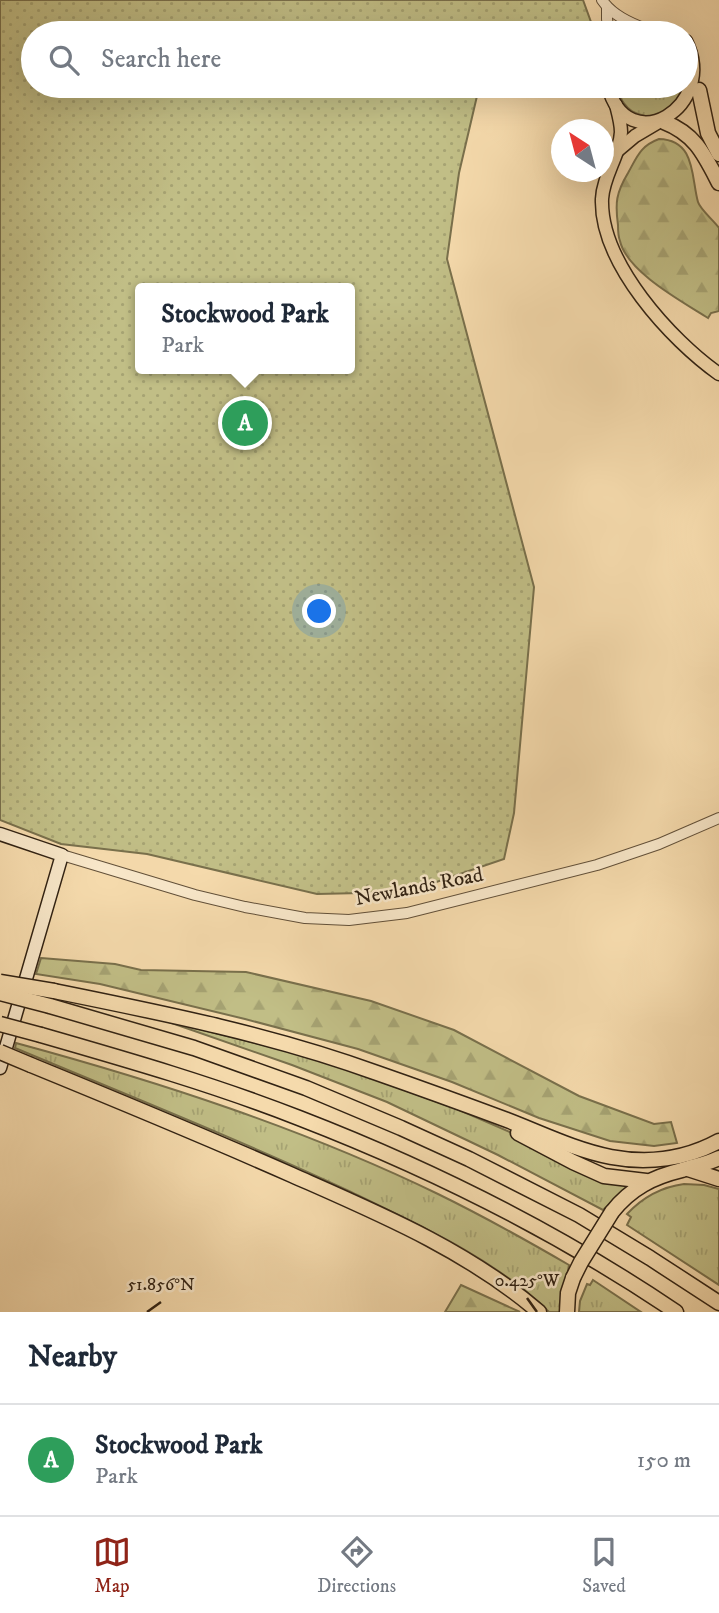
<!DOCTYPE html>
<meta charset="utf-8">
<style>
:root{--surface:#fff;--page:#f2f2f3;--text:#1f2937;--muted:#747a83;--line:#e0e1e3;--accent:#8f2418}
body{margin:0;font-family:"IM FELL DW Pica",serif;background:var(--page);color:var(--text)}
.compass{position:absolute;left:551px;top:119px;width:63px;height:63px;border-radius:50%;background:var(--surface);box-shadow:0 7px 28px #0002;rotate:324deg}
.you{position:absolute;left:320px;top:612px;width:24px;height:24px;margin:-18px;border:5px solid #fff;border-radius:50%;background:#1a73e8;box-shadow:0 0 0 10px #1a73e833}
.badge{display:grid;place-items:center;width:46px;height:46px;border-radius:50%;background:var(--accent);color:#fff;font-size:23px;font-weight:700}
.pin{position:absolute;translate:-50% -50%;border:4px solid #fff;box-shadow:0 2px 7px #0006}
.popup{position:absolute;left:135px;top:283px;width:220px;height:91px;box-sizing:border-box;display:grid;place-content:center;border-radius:7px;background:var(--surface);filter:drop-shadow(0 2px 5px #0005);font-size:23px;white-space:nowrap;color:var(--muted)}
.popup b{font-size:26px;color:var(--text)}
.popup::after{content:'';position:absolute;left:50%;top:100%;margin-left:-14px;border:14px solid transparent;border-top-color:var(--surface)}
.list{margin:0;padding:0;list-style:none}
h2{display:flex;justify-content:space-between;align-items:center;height:91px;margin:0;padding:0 28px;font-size:30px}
h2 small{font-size:23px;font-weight:400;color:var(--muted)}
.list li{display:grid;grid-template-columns:46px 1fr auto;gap:21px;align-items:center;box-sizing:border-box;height:112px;padding:0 28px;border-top:2px solid var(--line)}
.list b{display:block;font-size:26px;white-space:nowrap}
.list p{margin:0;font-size:23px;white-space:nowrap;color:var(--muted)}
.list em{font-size:23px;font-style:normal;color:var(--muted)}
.icon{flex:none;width:38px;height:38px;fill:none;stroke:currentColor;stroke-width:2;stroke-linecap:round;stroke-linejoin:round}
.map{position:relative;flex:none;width:719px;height:1312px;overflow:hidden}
.search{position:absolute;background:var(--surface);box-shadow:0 7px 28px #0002;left:21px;right:21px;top:21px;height:77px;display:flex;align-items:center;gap:18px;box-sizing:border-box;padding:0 24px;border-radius:38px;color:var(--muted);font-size:26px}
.sheet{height:203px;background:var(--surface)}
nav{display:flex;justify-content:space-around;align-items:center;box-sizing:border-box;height:98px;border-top:2px solid var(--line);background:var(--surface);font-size:19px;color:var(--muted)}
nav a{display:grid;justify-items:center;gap:4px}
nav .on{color:var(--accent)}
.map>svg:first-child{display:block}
</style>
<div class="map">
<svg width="719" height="1312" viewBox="0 0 719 1312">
<defs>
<pattern id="grass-tufts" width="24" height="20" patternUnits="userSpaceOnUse" patternTransform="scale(1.75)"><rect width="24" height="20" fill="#c1be86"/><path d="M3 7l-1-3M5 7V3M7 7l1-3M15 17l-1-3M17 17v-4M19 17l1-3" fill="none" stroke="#a6a373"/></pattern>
<pattern id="forest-firs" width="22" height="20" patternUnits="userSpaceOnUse" patternTransform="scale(1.75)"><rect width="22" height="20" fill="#c1be86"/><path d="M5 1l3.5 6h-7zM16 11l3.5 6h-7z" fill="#a6a373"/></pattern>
<pattern id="park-dots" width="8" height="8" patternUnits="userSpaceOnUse" patternTransform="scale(1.75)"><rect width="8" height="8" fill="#c1be86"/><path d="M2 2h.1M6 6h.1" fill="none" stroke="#a6a373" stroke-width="1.8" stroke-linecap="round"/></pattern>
</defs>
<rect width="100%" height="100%" fill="#f5daac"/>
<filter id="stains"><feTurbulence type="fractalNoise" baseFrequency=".00286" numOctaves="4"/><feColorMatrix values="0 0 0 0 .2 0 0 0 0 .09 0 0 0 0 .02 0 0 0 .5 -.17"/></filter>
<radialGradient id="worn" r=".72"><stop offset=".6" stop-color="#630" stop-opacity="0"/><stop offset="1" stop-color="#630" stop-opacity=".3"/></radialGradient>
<g fill="url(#grass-tufts)" stroke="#79704c" stroke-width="2">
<path d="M686 48 697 72 663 118C633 115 627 114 614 86H686Z"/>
<path d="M163 1020 316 1058 457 1109 510 1132 600 1178 632 1183 603 1210 498 1155 387 1102 292 1065Z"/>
<path d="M16 1043C160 1082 304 1129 438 1194 483 1216 526 1240 569 1265L561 1312H549C495 1259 419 1225 351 1192 240 1140 127 1095 15 1048Z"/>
<path d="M684 1184 704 1185 719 1189V1285L627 1225 631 1217 627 1214C643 1197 661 1187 684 1184Z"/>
<path d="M593 1280 641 1312H579L580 1301 587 1284 590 1285Z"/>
</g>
<g fill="url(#forest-firs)" stroke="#79704c" stroke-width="2">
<path d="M659 139C696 140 691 177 698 202 700 209 714 221 719 228V311L711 313 708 318C683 302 627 272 620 241 618 236 618 230 618 225 615 203 616 193 628 173 637 157 640 146 659 139Z"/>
<path d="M41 958 115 964 141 970 246 972 371 1001 454 1030 579 1096 654 1124 671 1122 677 1143 654 1146 610 1141 539 1118 452 1082 358 1049 245 1019 100 984 36 974Z"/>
<path d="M461 1285 520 1312H445Z"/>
</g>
<path fill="url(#park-dots)" stroke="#79704c" stroke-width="2" fill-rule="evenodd" d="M0 0H583L595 33H33V86H497L477 96 459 173 447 259 534 587 514 813 504 859 407 892 317 894 147 854 61 844 0 820ZM140 288H350V369H140Z"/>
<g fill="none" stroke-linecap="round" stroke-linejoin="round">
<g stroke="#625039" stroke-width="12">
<g id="tertiary">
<path d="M602 0C612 15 630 23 646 29"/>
<path d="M607 8V19L609 33"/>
<path d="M62 855 195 895 245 907 305 918 349 920 407 913 597 865 659 844 719 818"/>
</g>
</g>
<g stroke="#312213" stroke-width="15">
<path id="secondary" d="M0 834 62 855 0 1068"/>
</g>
<g stroke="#312213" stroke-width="15">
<g id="primary">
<path d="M633 33C648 28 659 28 674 33"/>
<path d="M608 86C627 161 719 107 686 41"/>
<path d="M616 105C618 113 621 123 621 132 620 155 603 176 602 199 600 263 671 340 719 374"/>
<path d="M616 152 635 136 657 123"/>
</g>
</g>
<g stroke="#312213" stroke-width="17">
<g id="trunk">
<path d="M699 90 708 133 719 154"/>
<path d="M664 122C695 134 704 154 719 183"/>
<path d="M688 1169 719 1179"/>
<path d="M612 1212C631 1188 653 1177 682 1170 694 1166 707 1164 719 1158"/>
<path d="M567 1312 568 1293 573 1278"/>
</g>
</g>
<g stroke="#312213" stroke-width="17">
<g id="motorway">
<path d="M54 991C163 1013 273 1035 377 1073 420 1088 464 1104 507 1120 541 1133 575 1150 611 1157 648 1164 686 1159 719 1141"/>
<path d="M50 1006 194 1048 306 1088 401 1128 469 1159 579 1215 650 1258 719 1303"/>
<path d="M41 1035C128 1060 215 1085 299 1118 431 1169 559 1233 676 1312"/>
<path d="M31 1065C119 1101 206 1137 292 1175 378 1213 467 1250 539 1312"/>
<path d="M518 1133 573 1162 604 1176 646 1181"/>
</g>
</g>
<use href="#tertiary" stroke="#f8e7c9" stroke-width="10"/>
<use href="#secondary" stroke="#f8e7c9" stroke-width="12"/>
<use href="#primary" stroke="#f5daac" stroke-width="12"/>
<use href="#trunk" stroke="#f5daac" stroke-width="14"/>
<use href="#motorway" stroke="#f5daac" stroke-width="14"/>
<g stroke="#312213" stroke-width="17" stroke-linecap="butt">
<path id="trunk-bridge" d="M573 1278 581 1262 612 1212"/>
</g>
<g stroke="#312213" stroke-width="17" stroke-linecap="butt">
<g id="motorway-bridge">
<path d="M0 982 54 991"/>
<path d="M0 993 50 1006"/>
<path d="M0 1024 41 1035"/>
<path d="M0 1052 31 1065"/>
</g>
</g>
<use href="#trunk-bridge" stroke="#f5daac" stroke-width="14"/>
<use href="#motorway-bridge" stroke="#f5daac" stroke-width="14"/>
</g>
<path fill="none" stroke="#312213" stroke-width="2.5" d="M527 1298 537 1312M147 1312 161 1302"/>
<g text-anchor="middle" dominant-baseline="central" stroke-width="5" stroke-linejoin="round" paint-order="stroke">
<g font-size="21" fill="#312213" stroke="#f8e7c9">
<text transform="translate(419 887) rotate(-11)">Newlands Road</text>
</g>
</g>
<g font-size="18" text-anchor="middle" fill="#312213" stroke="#f8e7c9" stroke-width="5" stroke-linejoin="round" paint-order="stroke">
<text x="527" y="1286">0.425°W</text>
<text x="161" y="1290">51.856°N</text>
</g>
<rect width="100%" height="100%" filter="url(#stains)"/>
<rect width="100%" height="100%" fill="url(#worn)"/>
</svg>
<svg class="compass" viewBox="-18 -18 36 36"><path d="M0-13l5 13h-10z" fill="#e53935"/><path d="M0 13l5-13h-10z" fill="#747a83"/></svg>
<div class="you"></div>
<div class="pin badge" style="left:245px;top:423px;background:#2e9e5b">A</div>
<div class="popup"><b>Stockwood Park</b>Park</div>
<div class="search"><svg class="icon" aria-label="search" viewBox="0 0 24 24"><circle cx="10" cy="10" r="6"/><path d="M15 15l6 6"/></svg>Search here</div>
</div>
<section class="sheet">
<h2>Nearby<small></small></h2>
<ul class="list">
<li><span class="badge" style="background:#2e9e5b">A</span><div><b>Stockwood Park</b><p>Park</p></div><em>150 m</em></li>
</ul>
</section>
<nav>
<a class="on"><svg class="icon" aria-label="map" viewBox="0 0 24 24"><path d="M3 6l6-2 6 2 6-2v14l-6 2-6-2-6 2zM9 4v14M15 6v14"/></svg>Map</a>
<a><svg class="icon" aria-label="directions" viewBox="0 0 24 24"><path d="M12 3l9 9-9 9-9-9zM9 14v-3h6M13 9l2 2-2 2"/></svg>Directions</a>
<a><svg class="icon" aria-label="saved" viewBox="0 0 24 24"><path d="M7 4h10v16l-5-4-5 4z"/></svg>Saved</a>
</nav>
